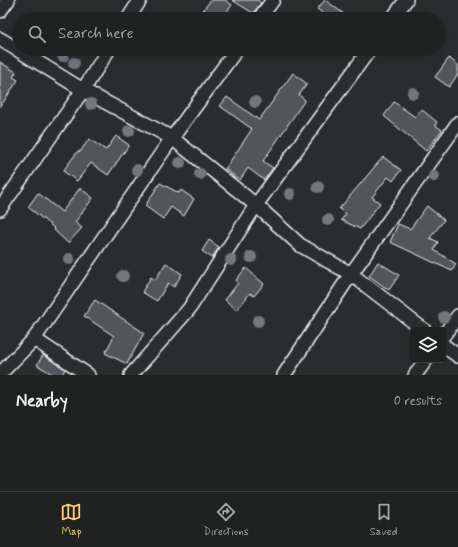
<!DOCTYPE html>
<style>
:root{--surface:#202222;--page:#2d2f2f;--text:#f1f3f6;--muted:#a2a4a5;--line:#3d3f40;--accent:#ffd166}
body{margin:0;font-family:Mynerve,sans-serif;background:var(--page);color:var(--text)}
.controls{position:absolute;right:12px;bottom:12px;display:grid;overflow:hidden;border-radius:4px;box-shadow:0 4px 16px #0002}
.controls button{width:36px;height:36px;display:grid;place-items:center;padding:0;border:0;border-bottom:1px solid var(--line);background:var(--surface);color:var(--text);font:20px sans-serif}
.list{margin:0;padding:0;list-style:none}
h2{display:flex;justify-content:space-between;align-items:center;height:52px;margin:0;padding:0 16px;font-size:17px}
h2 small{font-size:13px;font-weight:400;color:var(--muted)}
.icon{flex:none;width:22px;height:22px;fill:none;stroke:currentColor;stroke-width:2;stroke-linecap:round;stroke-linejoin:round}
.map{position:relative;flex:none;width:458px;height:375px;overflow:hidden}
.search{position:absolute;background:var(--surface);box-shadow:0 4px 16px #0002;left:12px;right:12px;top:12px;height:44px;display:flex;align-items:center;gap:10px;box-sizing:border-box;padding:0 14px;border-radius:22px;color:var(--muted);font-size:15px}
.sheet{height:116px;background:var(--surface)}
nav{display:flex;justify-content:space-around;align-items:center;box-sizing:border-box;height:56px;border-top:1px solid var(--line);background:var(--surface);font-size:11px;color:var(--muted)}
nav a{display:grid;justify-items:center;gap:2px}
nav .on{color:var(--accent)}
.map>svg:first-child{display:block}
</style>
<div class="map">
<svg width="458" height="375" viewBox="0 0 458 375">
<rect width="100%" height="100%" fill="#2a2d2e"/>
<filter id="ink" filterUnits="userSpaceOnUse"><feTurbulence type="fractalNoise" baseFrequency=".025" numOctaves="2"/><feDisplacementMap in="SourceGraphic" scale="8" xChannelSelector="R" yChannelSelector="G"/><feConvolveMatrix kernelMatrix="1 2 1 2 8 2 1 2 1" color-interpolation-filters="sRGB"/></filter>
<g filter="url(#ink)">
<g fill="#535759" stroke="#e8f1f8">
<path d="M211 0H225L232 5 221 19H196Z"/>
<path d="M232 0H258L261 3 253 13Z"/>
<path d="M325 0 351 19H331L317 9Z"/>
<path d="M449 58 458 65V74L449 87 435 77Z"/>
<path d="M0 62 16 72 13 77 18 80 0 107Z"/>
<path d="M293 73 307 84 299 95 305 100 263 161 273 168 264 180 248 168 240 180 225 169 252 129 220 106 227 97 259 120Z"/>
<path d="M394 102 415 117 421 109 437 122 435 125 442 130 426 151 384 116Z"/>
<path d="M116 136 129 145 108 175 91 163 77 181 63 171 78 151 80 152 89 139 106 150Z"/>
<path d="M383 157 401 170 393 181 388 177 372 197 380 203 360 229 341 220 346 214 339 209Z"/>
<path d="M160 183 179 193 181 190 194 199 184 216 171 207 163 219 145 206Z"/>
<path d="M80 188 93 198 75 222 82 228 68 243 53 229 54 228 28 207 38 193 62 212Z"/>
<path d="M427 206 444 220 430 238 438 242 434 250 456 264 452 271 390 242 398 224 410 229Z"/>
<path d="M209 240 219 247 212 258 202 251Z"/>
<path d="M378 262 399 275 389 290 369 276Z"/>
<path d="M166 263 182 274 174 287 168 283 157 301 142 292 151 277 155 280Z"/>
<path d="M246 268 264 284 254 296 250 293 237 310 225 300 238 283 236 280Z"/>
<path d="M95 300 144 333 127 364 105 353 114 336 84 316Z"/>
<path d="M43 355 65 369 62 375H54L37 365Z"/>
</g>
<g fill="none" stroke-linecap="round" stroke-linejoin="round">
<g stroke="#e8f1f8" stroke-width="16">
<g id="street">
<path d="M0 11 8 0"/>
<path d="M128 19 140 0"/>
<path d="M259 19 273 0"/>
<path d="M392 19 406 0"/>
<path d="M0 39 83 90 172 138 256 205 300 245 351 274 424 330"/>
<path d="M0 209 83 90 109 49"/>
<path d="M443 336 458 316"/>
<path d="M34 339 88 375"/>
<path d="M443 345 458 356"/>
<path d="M0 374 34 339 172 138 237 49"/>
<path d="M131 375 189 309 256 205 370 49"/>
<path d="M284 375 351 274 458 123"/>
<path d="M415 375 426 360"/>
</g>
</g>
<use href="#street" stroke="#2a2d2e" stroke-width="13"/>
</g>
<g fill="#73787b">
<circle cx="63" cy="56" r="6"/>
<circle cx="74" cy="63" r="6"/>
<circle cx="413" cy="93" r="6"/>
<circle cx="255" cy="102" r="6"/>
<circle cx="91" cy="104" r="6"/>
<circle cx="129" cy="131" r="6"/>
<circle cx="180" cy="163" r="6"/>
<circle cx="137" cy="170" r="6"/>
<circle cx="200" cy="174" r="6"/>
<circle cx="434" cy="176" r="6"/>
<circle cx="318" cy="187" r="6"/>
<circle cx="290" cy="194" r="6"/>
<circle cx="328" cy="220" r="6"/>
<circle cx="251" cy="257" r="6"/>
<circle cx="69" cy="259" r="6"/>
<circle cx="231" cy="260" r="6"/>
<circle cx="123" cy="276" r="6"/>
<circle cx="444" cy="317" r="6"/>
<circle cx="258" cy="321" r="6"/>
</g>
</g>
</svg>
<div class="controls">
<button><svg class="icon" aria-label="layers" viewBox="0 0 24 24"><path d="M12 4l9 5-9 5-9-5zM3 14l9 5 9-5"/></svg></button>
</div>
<div class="search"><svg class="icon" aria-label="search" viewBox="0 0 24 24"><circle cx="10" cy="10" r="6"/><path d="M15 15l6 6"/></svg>Search here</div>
</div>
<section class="sheet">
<h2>Nearby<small>0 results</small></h2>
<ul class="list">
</ul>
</section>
<nav>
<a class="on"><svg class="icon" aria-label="map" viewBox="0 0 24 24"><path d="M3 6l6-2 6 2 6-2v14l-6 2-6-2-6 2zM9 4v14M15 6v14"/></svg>Map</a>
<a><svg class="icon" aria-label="directions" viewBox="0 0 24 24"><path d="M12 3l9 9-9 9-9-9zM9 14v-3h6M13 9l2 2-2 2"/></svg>Directions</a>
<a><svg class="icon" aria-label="saved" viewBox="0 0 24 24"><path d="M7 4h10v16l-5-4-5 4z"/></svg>Saved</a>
</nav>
